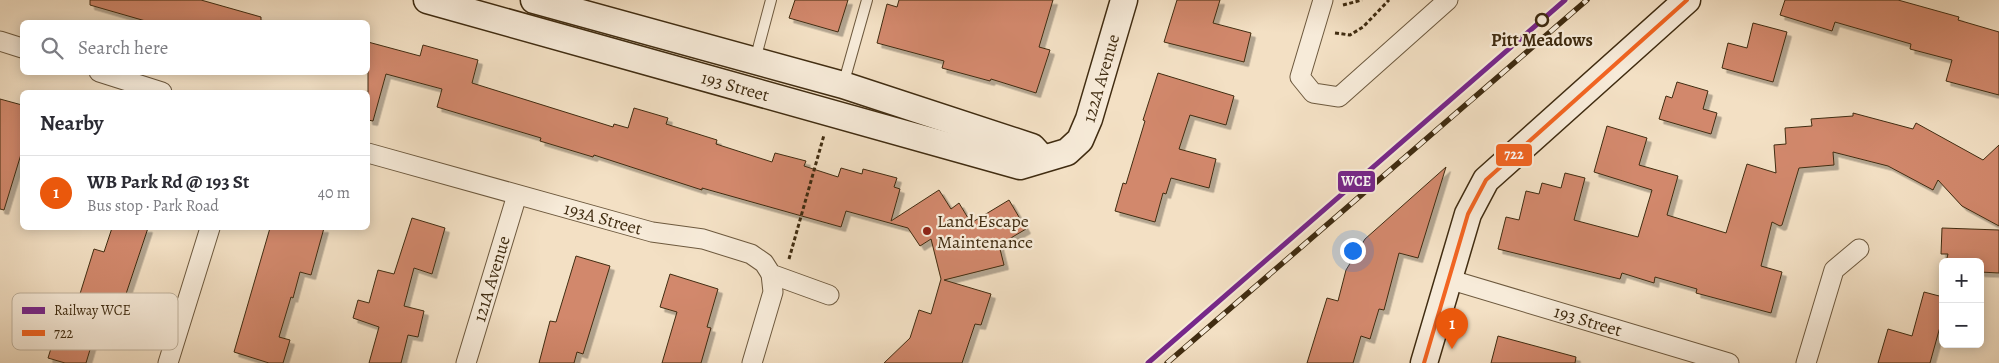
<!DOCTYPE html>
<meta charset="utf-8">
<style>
:root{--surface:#fff;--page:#f2f2f3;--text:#2b2b33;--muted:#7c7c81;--line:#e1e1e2;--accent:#ea580c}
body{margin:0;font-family:Alegreya,serif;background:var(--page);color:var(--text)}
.controls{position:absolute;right:15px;bottom:15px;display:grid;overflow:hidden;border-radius:8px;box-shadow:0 2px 12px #0003}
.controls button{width:45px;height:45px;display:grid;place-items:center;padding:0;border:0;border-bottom:1px solid var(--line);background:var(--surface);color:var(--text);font:25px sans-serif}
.you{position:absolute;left:1352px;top:250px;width:18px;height:18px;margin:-12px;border:4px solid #fff;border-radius:50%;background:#1a73e8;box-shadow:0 0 0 8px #1a73e833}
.badge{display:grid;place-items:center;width:32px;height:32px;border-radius:50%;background:var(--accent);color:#fff;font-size:16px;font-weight:700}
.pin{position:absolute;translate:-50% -41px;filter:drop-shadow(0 1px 2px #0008)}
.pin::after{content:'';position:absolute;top:26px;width:18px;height:15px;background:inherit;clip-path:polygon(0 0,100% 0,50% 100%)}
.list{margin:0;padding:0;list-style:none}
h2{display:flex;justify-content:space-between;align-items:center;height:65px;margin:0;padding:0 20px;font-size:21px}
h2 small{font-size:16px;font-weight:400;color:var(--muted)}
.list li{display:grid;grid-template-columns:32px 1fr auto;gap:15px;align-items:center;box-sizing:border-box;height:75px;padding:0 20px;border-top:1px solid var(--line)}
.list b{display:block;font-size:19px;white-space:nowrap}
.list p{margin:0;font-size:16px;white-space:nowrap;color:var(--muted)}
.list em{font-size:16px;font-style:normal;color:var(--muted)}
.icon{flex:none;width:28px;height:28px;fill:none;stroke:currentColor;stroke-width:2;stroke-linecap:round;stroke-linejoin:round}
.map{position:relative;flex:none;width:1999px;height:363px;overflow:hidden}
.search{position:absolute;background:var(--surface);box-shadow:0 2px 12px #0003;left:20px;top:20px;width:350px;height:55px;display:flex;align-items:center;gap:12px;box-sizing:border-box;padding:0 18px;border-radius:8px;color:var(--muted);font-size:19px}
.panel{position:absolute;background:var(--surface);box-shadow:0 2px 12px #0003;left:20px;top:90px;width:350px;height:140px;border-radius:8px}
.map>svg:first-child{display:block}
</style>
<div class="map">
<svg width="1999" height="363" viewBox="0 0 1999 363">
<defs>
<filter id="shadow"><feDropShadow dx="4.5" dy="4.5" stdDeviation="0" flood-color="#0004"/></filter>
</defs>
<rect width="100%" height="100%" fill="#f3e0c4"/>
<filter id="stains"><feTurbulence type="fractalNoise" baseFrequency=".004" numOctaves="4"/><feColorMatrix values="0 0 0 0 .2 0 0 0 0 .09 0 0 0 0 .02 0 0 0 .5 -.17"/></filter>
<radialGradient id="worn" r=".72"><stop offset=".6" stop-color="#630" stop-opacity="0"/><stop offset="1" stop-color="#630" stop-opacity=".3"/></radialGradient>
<g fill="#d2886c" stroke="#402c11" filter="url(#shadow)">
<path d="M90 0H201L261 17V22H149L90 5Z"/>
<path d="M795 0H848L838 32 789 18Z"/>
<path d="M899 0H1053L1039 47 1050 50 1036 93 991 79 990 81 942 68 944 61 877 43 887 4 897 7Z"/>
<path d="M1177 0H1220L1213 23 1251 33 1244 62 1164 42Z"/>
<path d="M1785 0H1898L1959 17 1958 20 1999 32V95L1946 81 1952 60 1910 49 1911 44 1835 22 1832 31 1780 15Z"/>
<path d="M1753 23 1787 32 1773 82 1722 68 1728 43 1747 48Z"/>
<path d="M368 42 420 56 423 45 478 60 472 83 613 127 614 124 628 128 634 108 668 118 666 124 717 140 716 144 772 162 775 153 806 161 804 166 838 177 841 168 862 174 863 169 897 178 894 187 900 189 891 221 939 190 951 209 959 203 971 223 1009 200 1026 229 999 245 1004 265 944 280 991 294 981 325 975 324 962 363H884L910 338 919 310 931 314 941 279 931 239 920 246 908 228 846 211 841 227 702 188V190L594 155 593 157 540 141 541 138 437 107 442 89 386 74 373 121 368 120Z"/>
<path d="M1158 73 1234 96 1226 125 1190 115 1179 149 1216 159 1209 188 1171 178 1166 194 1163 193 1155 222 1115 211 1123 183 1126 184 1145 121 1143 120Z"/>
<path d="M1677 82 1708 91 1703 109 1717 113 1711 134 1659 119 1666 96 1672 98Z"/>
<path d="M0 99 22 105V151L4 210 0 209Z"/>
<path d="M1853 113 1913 129 1916 123 1983 160 1999 145V226L1962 206 1938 180 1933 190 1888 166 1833 152 1834 165 1799 168 1782 225 1780 226 1772 222 1761 266 1782 272 1771 313 1696 293 1697 289 1655 277 1654 283 1622 273 1620 279 1498 249 1506 217 1519 220 1526 191 1539 194 1542 183 1561 188 1565 173 1585 178 1574 220 1638 237 1652 190 1594 172 1607 126 1647 138 1639 165 1678 176 1667 215 1726 233 1747 164 1776 173 1774 145 1786 144 1785 128 1812 126 1811 119 1853 116Z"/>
<path d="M1446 167 1418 258 1399 253 1384 310 1379 309 1370 339 1361 336 1353 363H1307L1327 298 1338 301 1346 270 1365 239Z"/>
<path d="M412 218 445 228 432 274 414 268 404 306 424 311 418 337 408 335 401 363H369L379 327 353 318 358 300 369 303 378 270 394 274Z"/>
<path d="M112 228H148L118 318 101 313 86 363H65L48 358 63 310 74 313 94 249 104 252Z"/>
<path d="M270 228H324L311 275 300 272 293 298 291 297 279 337 290 340 283 363H269L234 352Z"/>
<path d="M1942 228 1999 230V273L1980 272V262H1946L1948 254H1941Z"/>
<path d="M576 256 610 266 583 354 577 352 574 363H539L550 321 556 322Z"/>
<path d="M670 274 718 289 707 327 711 328 701 363H662L677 312 660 307Z"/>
<path d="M1924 292 1943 297V316L1930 363H1878L1888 329 1912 336Z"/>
<path d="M1498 336 1576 357 1575 363H1491Z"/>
</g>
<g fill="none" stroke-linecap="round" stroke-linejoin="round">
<g stroke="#6d593e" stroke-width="12">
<g id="lane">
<path d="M755 60 771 0"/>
<path d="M843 85 867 0"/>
</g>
</g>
<g stroke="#6d593e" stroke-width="21">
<g id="street">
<path d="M1323 0 1300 77 1313 93 1339 97 1448 0"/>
<path d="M0 41 22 48"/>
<path d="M99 72 162 92"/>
<path id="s1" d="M368 153 652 232 703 239 751 254 764 263 771 274 829 295"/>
<path id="s2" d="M1448 279 1729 363"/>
<path d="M168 363 210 228"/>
<path id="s3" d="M466 363 517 195"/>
<path d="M752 363 773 292 771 274"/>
<path d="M1806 363 1834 270 1859 249"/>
</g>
</g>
<g stroke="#402c11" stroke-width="29">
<g id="secondary">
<path id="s4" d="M427 0 1020 166 1067 152 1080 140 1089 119 1124 0"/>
<path d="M534 0 843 85 1032 147 1042 158"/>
<path d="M1424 363 1468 214 1486 180 1687 0"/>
</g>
</g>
<g stroke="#402c11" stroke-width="3" stroke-dasharray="4 2.5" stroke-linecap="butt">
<path d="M1343 5 1362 0"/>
<path d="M1335 33 1350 35 1363 27 1389 0"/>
<path d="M789 259 824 135"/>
</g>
<use href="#lane" stroke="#f7ebd9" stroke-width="10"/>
<use href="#street" stroke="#f7ebd9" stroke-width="19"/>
<use href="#secondary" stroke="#f7ebd9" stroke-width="26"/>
<g stroke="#402c11" stroke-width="5.5">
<path id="rail" d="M1167 363 1587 0"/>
</g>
<use href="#rail" stroke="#f7ebd9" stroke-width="4" stroke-dasharray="11" stroke-linecap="butt"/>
<g stroke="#f7ebd9" stroke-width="8">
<path id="bus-1" d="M1424 363 1468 214 1486 180 1687 0"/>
</g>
<use href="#bus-1" stroke="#f26522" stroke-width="4"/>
<g stroke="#f7ebd9" stroke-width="9">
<path id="rail-1" d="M1148 363 1565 0"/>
</g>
<use href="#rail-1" stroke="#77278b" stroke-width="5"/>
</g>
<circle fill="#f7ebd9" stroke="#402c11" stroke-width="2.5" cx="1542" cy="20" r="6"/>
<circle fill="#8f2418" stroke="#f7ebd9" stroke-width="2" cx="927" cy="231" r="5"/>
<g text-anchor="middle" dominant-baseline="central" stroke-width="4.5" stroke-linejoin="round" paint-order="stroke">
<g font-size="18" font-weight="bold" fill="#402c11" stroke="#f7ebd9">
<text x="1542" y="40">Pitt Meadows</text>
</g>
<g font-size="18" fill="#402c11" stroke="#f7ebd9">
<text stroke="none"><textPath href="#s4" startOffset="748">122A Avenue</textPath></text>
<text stroke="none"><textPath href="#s4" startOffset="320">193 Street</textPath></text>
<text stroke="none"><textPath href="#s1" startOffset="244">193A Street</textPath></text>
<text stroke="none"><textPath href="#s3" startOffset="88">121A Avenue</textPath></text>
<text stroke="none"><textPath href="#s2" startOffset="146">193 Street</textPath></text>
</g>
<g font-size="18" fill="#402c11" stroke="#f7ebd9" text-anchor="start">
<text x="937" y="221">Land Escape<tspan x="937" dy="21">Maintenance</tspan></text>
</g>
</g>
<rect x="12" y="293" width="166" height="57" rx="8" fill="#f7ebd9" stroke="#c0b29d" stroke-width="1"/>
<rect x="22" y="307" width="23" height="7" fill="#77278b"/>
<rect x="22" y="330" width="23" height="6" fill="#f26522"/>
<g font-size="14" fill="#402c11">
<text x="54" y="315">Railway WCE</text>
<text x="54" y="338">722</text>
</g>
<g stroke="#f7ebd9" stroke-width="2">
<rect x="1495" y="143" width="38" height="24" rx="5" fill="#f26522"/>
<rect x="1337" y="170" width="39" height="23" rx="5" fill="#77278b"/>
</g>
<g font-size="14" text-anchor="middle" font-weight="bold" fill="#fff">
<text x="1514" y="159">722</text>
<text x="1356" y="186">WCE</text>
</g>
<rect width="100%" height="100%" filter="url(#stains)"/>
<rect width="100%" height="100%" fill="url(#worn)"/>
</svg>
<div class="controls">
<button>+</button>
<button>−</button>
</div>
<div class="you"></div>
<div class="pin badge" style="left:1452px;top:349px">1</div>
<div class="search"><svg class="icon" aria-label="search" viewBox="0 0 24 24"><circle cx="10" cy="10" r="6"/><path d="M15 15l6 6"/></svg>Search here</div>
<section class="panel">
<h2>Nearby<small></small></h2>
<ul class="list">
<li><span class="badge">1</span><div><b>WB Park Rd @ 193 St</b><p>Bus stop · Park Road</p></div><em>40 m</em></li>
</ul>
</section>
</div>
